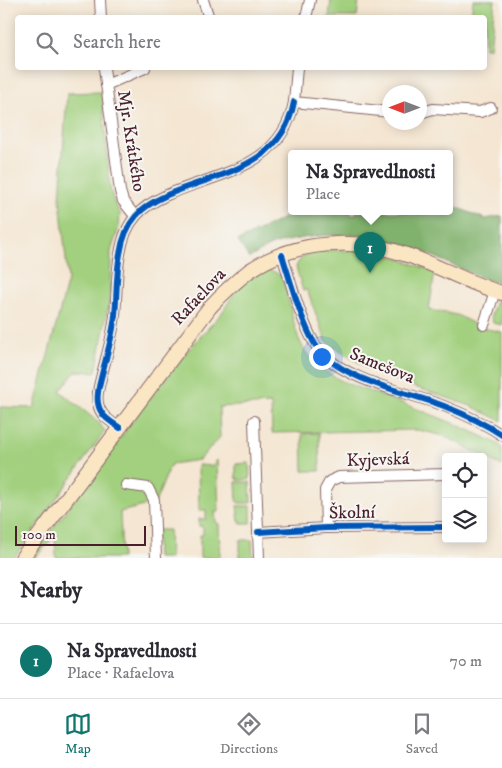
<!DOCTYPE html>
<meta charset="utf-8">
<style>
:root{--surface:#fff;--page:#f7f7f7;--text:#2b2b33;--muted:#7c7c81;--line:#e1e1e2;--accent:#0f766e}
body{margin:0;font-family:"IM FELL DW Pica",serif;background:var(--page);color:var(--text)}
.controls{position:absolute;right:15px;bottom:15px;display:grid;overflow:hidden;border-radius:5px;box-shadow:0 2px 12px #0003}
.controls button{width:45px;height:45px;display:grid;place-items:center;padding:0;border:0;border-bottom:1px solid var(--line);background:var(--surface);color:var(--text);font:25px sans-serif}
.compass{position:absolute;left:382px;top:85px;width:45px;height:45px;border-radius:50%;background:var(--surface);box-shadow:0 2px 12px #0003;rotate:270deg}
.scale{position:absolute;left:15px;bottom:12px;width:131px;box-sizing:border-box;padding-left:5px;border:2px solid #4a1f2b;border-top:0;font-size:14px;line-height:18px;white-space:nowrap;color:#4a1f2b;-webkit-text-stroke:4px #f6f6f2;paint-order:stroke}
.you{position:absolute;left:321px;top:356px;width:18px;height:18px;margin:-12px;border:4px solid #fff;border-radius:50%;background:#1a73e8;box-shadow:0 0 0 8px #1a73e833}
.badge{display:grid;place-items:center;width:32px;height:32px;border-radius:50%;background:var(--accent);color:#fff;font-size:16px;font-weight:700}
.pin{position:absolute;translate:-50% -41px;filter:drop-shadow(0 1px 2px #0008)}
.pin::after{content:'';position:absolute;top:26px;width:18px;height:15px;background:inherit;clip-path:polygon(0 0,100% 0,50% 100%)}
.popup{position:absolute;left:288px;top:150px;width:165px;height:65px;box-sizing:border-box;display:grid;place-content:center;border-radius:5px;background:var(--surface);filter:drop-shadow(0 1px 4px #0005);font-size:16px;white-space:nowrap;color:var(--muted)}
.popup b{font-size:19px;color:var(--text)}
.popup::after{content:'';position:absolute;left:50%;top:100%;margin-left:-10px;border:10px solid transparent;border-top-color:var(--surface)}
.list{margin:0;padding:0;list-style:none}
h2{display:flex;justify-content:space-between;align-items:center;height:65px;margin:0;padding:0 20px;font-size:21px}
h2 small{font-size:16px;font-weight:400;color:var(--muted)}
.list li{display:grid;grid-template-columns:32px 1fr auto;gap:15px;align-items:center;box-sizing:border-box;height:75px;padding:0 20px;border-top:1px solid var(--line)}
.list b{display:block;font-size:19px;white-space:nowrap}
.list p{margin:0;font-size:16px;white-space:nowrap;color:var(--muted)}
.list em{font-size:16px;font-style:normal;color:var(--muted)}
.icon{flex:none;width:28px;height:28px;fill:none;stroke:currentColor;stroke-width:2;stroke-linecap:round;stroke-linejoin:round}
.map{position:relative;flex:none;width:502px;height:558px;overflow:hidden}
.search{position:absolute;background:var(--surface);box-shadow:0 2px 12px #0003;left:15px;right:15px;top:15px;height:55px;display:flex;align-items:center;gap:12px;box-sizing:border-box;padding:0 18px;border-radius:5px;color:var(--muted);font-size:19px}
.sheet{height:140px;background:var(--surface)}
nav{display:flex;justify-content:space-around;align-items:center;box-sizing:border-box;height:70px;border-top:1px solid var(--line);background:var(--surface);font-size:14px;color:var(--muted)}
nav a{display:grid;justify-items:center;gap:2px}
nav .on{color:var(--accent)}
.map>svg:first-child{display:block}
</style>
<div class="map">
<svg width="502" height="558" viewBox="0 0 502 558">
<rect width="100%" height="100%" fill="#f6f6f2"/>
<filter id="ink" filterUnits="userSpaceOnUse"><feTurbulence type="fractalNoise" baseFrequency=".02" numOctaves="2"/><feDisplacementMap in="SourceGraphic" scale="10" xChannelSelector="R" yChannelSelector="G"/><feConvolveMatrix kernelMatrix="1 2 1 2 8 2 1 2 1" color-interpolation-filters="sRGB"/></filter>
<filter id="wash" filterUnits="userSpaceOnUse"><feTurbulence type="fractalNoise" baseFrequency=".0096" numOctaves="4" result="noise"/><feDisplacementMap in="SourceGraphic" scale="20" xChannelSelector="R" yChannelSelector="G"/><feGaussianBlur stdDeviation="1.12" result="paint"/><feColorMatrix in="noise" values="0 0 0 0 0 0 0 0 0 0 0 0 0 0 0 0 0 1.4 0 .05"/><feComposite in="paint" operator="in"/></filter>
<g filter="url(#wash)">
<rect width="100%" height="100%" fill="#f4e6d2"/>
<g fill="#a2d07e" stroke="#767854">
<path d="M331 0H359L357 17H329Z"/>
<path d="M473 0H495L490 48H485L484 18 471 17Z"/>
<path d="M102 92 110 188 114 202 120 214 119 227 111 251 110 296 96 372 76 371 60 391 98 422 105 431 14 558H0V407L34 408 68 280 60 199 67 93Z"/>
<path d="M328 250 365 251 395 257 435 272 429 310 457 315 482 328 502 332V421L471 406 412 386 371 370 341 352 326 341 307 290 303 291 296 267C302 252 315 252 328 250Z"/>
<path d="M264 270C271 270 277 272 281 277 284 282 285 289 287 295 294 318 295 343 313 361 338 384 361 388 391 399 428 413 465 427 500 445L502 448V466L444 436 418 430 272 433 271 404 219 407 220 437 199 460 171 464 155 503 120 512 122 558H56L55 536 35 558H33L43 542 144 406 189 349 221 314 239 286Z"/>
<path d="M502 299V325L493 323 491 316 496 301Z"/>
<path d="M319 433 320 471H303L302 434Z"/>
<path d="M217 460 219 512H215L216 522 219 524 220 558H200V535H203V527L199 526V519H206V510H199L198 465 212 466Z"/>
<path d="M249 463 250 479 238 480V478H236V464Z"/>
<path d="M236 482H250L251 503H239L237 502Z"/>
<path d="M237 506H251V523H241V521H239Z"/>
<path d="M156 530H169L170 558H157Z"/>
<path d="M240 540H252L253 558H240Z"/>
</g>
<path fill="#81b26d" stroke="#66684c" d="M449 204 485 219 502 216V284C465 275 434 253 399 243 358 231 313 233 273 245 265 248 257 254 249 258L238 241 296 212H351V215H356V212H449Z"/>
</g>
<g filter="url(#ink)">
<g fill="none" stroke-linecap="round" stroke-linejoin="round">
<g stroke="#866565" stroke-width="12">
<g id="street">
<path d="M100 0 101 18"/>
<path d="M203 0 209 18"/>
<path d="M306 18 310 0"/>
<path d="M104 68 120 191 123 201 135 216"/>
<path d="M297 68 294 102 390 112"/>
<path d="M106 85 145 68"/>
<path d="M420 113 433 109 480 112 491 108"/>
<path d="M282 255C290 279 304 333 320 351 346 381 407 392 444 406 464 414 484 423 502 435"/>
<path d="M484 325 495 291"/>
<path d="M254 421 259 558"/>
<path d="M120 428C110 421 100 416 98 403 96 394 100 383 102 374 107 354 113 335 115 315 117 295 116 274 120 254 122 241 127 226 136 216 144 206 156 200 167 195 217 173 282 168 294 102"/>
<path d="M126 485 148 488 154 500 156 558"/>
<path d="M326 528 325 490 330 481 339 477 446 474"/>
<path d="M258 532 326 528 446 527"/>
</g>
</g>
<g stroke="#866565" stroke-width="16">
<path id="secondary" d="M22 558 210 307C222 294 235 282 249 271 297 239 357 237 410 256 441 267 470 284 502 293"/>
</g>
<use href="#street" stroke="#fff" stroke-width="10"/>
<use href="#secondary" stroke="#fbe6c4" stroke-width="14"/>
<g stroke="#f6f6f2" stroke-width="9">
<g id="cycleway">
<path d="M282 255C290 279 304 333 320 351 346 381 407 392 444 406 464 414 484 423 502 435"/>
<path d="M120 428C110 421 100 416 98 403 96 394 100 383 102 374 107 354 113 335 115 315 117 295 116 274 120 254 122 241 127 226 136 216 144 206 156 200 167 195 217 173 282 168 294 102"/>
<path d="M258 532 326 528 446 527"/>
</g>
</g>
<use href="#cycleway" stroke="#0057b8" stroke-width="6"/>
</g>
</g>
<g text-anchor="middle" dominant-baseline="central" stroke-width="4" stroke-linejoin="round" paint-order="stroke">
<g font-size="18" fill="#4a1f2b" stroke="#f6f6f2">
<text transform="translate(131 141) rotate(81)">Mjr. Krátkého</text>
<text transform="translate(199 297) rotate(-47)">Rafaelova</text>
<text transform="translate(382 366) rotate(22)">Samešova</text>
<text transform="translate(378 460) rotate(-2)">Kyjevská</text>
<text transform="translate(352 513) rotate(-1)">Školní</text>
</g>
</g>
</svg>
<div class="controls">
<button><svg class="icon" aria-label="locate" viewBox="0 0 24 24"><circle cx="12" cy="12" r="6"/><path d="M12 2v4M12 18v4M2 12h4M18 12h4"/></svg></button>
<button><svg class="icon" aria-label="layers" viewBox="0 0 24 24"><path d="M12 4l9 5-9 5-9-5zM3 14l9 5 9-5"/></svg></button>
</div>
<svg class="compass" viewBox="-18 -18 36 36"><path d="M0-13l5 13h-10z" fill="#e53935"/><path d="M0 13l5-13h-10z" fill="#7c7c81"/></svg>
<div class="scale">100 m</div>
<div class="you"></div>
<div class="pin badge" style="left:370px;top:273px">1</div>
<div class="popup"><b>Na Spravedlnosti</b>Place</div>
<div class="search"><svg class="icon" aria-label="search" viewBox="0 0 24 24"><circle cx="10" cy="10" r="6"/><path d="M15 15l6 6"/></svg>Search here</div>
</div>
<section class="sheet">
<h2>Nearby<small></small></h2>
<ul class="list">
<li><span class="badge">1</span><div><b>Na Spravedlnosti</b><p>Place · Rafaelova</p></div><em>70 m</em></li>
</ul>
</section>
<nav>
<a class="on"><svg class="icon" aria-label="map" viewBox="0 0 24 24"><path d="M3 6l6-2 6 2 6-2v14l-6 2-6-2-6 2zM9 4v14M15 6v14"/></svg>Map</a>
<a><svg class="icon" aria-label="directions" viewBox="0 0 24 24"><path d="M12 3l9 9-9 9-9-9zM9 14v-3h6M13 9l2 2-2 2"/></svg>Directions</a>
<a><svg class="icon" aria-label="saved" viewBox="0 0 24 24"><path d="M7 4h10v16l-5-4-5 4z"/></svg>Saved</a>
</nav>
